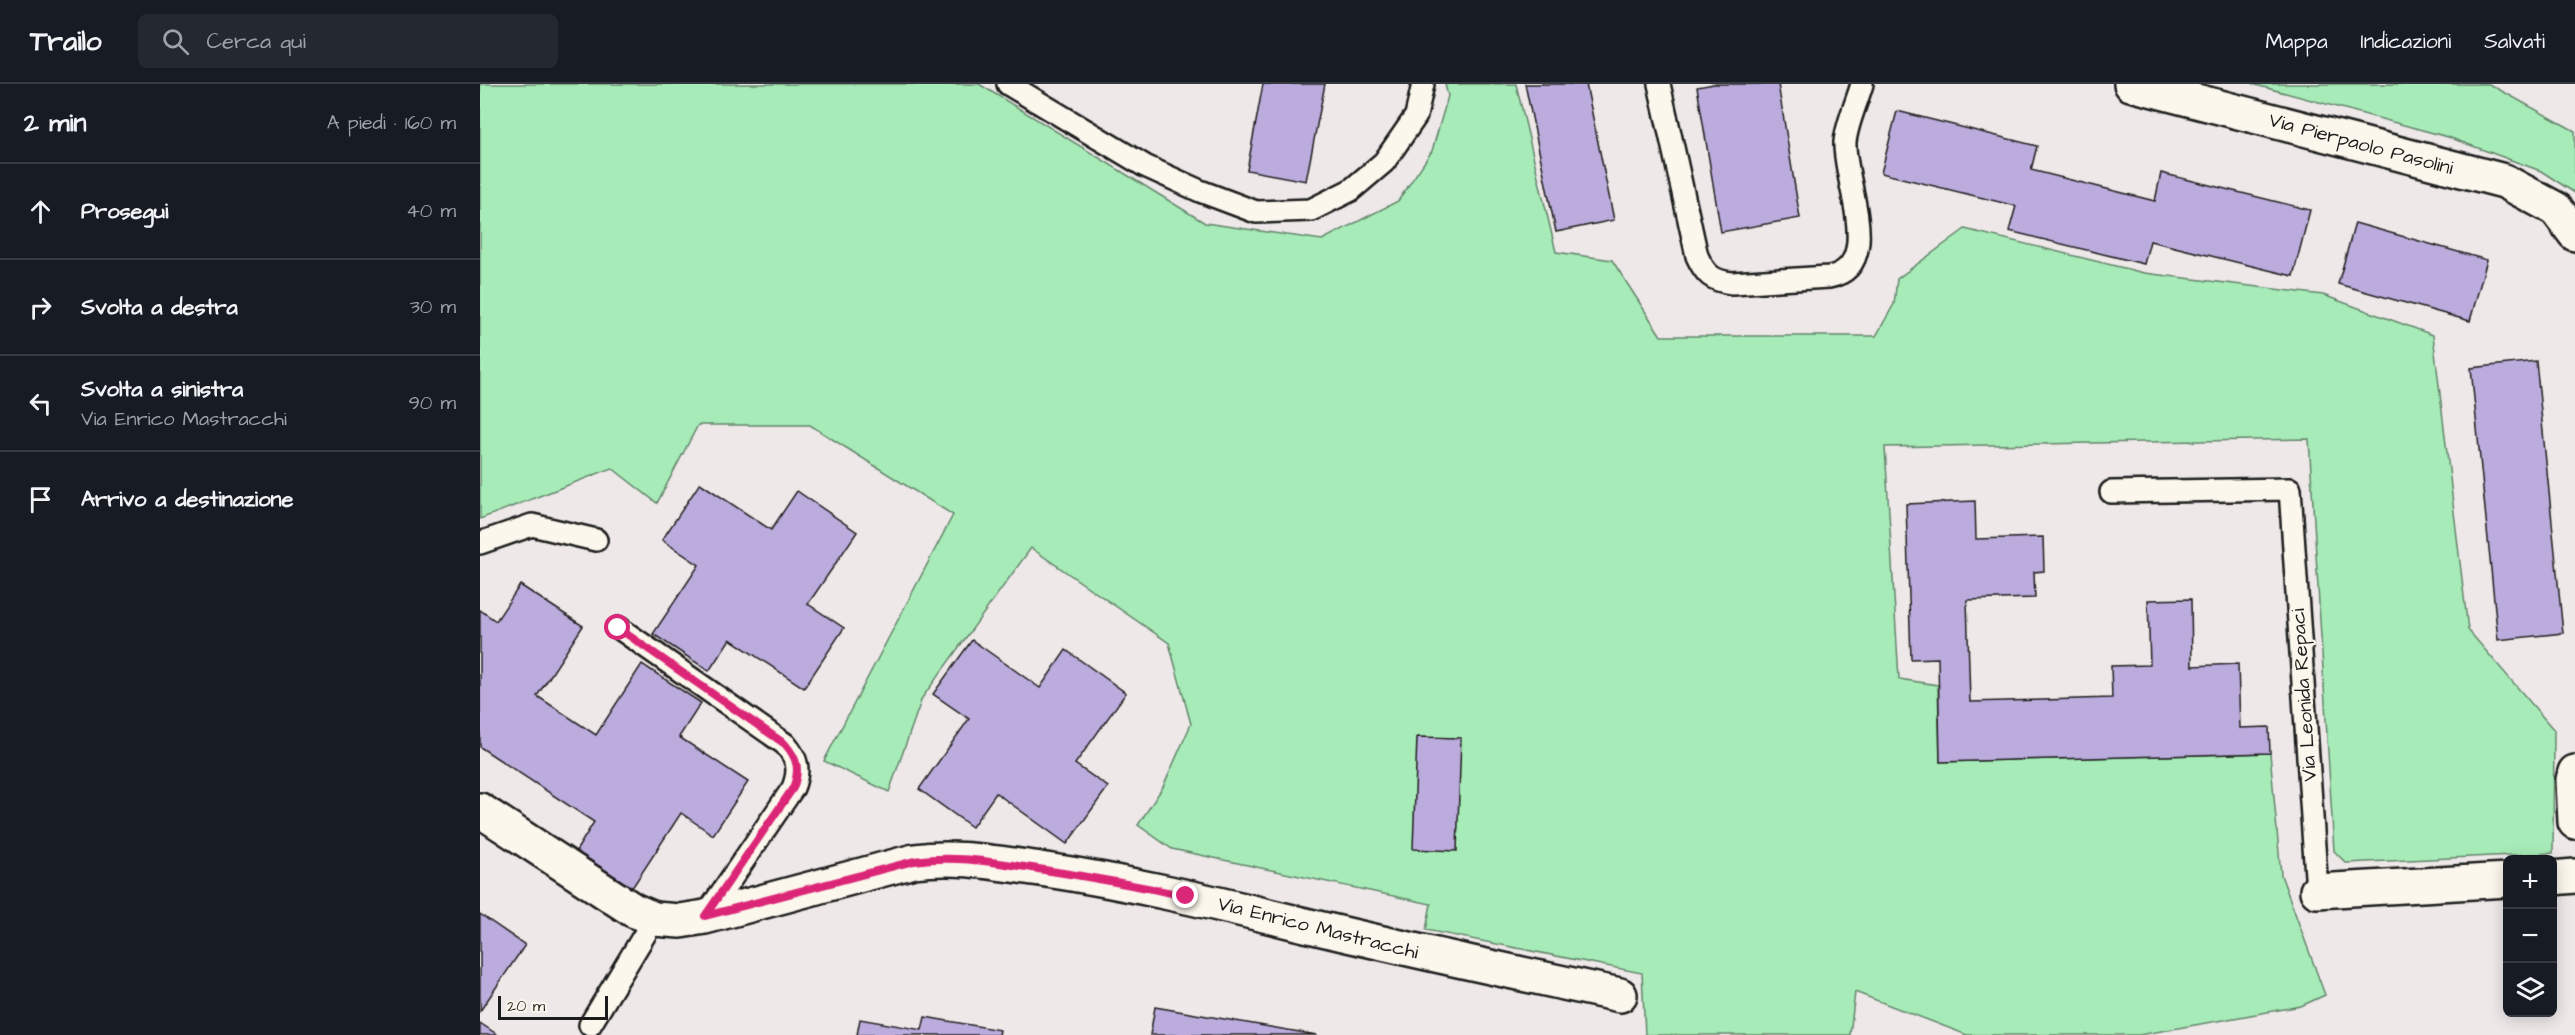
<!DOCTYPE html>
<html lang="it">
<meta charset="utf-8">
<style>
:root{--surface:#171b24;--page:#242831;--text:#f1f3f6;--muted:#9ea1a6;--line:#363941}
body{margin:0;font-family:"Architects Daughter",sans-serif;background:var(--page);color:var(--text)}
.controls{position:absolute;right:18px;bottom:18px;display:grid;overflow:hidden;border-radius:9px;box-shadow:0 3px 15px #0003}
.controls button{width:54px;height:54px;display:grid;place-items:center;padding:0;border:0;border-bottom:2px solid var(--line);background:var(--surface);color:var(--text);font:30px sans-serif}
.scale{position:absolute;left:18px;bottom:15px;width:110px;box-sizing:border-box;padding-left:6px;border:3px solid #1c1c1c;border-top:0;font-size:16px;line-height:21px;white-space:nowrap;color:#1c1c1c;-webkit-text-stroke:4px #fbf7ec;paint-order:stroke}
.stop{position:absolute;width:18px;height:18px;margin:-14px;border:4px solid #db2777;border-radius:50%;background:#fff}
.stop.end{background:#db2777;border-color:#fff;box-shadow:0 2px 6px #0008}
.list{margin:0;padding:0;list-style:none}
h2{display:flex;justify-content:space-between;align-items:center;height:78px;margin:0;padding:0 24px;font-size:26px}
h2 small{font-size:20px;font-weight:400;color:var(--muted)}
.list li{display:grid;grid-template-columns:39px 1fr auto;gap:18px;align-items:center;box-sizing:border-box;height:96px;padding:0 24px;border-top:2px solid var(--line)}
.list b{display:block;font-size:22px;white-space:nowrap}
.list p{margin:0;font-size:20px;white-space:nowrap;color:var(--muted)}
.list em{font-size:20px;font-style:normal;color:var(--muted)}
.icon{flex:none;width:33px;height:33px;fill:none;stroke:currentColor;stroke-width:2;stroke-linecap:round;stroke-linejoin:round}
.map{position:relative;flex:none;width:2095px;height:951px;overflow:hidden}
header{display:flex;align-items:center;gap:36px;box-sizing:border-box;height:84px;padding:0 30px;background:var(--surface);border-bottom:2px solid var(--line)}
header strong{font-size:28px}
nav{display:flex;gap:33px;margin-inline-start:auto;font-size:21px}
.search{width:420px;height:54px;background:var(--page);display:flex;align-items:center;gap:15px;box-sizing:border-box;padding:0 21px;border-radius:9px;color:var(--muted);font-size:22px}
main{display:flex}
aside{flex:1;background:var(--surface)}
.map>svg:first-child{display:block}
</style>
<header>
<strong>Trailo</strong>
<div class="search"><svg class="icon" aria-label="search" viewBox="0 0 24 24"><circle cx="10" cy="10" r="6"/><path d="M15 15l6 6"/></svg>Cerca qui</div>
<nav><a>Mappa</a><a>Indicazioni</a><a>Salvati</a></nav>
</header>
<main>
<aside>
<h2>2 min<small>A piedi · 160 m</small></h2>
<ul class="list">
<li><svg class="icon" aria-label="ahead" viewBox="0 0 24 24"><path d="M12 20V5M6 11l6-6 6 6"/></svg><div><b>Prosegui</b></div><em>40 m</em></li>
<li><svg class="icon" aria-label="right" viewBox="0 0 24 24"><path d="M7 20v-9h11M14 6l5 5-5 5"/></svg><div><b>Svolta a destra</b></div><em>30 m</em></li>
<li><svg class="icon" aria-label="left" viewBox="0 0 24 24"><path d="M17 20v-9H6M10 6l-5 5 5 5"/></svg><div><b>Svolta a sinistra</b><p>Via Enrico Mastracchi</p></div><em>90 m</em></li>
<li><svg class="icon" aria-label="arrive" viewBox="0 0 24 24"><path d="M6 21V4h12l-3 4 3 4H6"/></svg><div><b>Arrivo a destinazione</b></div></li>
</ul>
</aside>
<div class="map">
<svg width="2095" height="951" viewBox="0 0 2095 951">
<rect width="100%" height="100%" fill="#eee8e9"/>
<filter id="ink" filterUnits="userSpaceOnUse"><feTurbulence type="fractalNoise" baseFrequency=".0167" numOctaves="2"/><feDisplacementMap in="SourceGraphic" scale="12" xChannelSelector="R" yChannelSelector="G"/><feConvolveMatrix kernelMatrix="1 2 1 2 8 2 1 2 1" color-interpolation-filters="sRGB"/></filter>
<g filter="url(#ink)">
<g fill="#a7ecb8" stroke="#62846a" stroke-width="1.5">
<path d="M0 0H499L725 139 842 156 918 117 952 67 968 12 965 0H1036L1076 168 1132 176 1181 252H1396L1414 220 1417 195 1485 145 1664 189 1843 211 1953 251 1988 546 2074 646 2073 769 1866 779 1854 767 1829 355 1405 363 1419 595 1458 601 1460 678 1790 669 1801 791 1845 911 1821 922 1659 951H1487L1375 908 1370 951H1165L1162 889 946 846 951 820 692 765 658 741 683 703 711 640 689 559 551 464 442 614 409 708 344 677 473 431 330 341H218L177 419 132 384 0 435Z"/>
<path d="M1772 0H2009L2095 47V109L2061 87 1968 53Z"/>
</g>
<g fill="#bbacdd" stroke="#1c1c1c" stroke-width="1.5">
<path d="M783 0H845L826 97 767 86Z"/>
<path d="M1045 0H1106L1134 136 1076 148Z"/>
<path d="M1234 0H1298L1320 134 1241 148 1217 3Z"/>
<path d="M1417 27 1557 62 1551 86 1675 117 1681 89 1830 126 1813 192 1670 157 1664 180 1529 147 1536 122 1401 89Z"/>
<path d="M1875 139 2007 176 1990 237 1858 200Z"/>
<path d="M2056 277 2083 549 2018 556 1991 284Z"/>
<path d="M220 399 291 446 317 407 377 448 328 520 364 544 324 604 250 555 229 587 173 550 219 481 182 456Z"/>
<path d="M1495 417 1496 455 1563 453 1564 487 1554 488 1555 514 1487 516 1490 618 1632 614 1631 582 1670 581 1668 516 1711 515 1712 582 1758 580 1760 644 1789 643 1790 669 1460 678 1458 574 1431 575 1426 420Z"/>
<path d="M40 501 103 542 57 612 116 651 162 580 221 619 199 653 268 698 233 751 201 729 152 804 96 767 114 738 0 663V526L16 537Z"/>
<path d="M492 556 560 604 586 566 646 609 595 680 628 703 587 760 516 709 492 743 439 705 489 635 453 610Z"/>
<path d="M937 653 981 654 977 767 933 765Z"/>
<path d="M0 830 45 861 0 927Z"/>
<path d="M675 923 837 951H670Z"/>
<path d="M445 933 520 946 519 951H377L380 935 442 946Z"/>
<path d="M0 939 18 951H0Z"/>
</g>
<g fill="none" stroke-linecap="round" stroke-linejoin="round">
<g stroke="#1c1c1c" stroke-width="26">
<g id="service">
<path d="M528 0 665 82 720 107 776 128 831 126 871 106 904 78 936 32 943 0"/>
<path d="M1179 0 1217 172C1225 190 1232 197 1252 199L1349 193C1405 182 1363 96 1365 58 1367 39 1377 18 1382 0"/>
<path d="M1631 408 1810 405 1837 807"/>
<path d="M0 459 52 441 116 456"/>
<path d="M139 544 305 660C318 675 320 686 313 704L225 833"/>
<path d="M110 941 174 835"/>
</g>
</g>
<g stroke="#1c1c1c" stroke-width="38">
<g id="minor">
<path d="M1651 0 2024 97 2076 125 2095 150"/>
<path d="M2095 688 2093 696 2095 738"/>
<path d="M0 726 153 826 174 835 200 837 225 833 434 777C476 771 517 779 560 785 647 798 732 818 817 839 924 865 1032 888 1140 911"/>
<path d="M2072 794 2095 792"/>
<path d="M1837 807 2028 796"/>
</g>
</g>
<use href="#service" stroke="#fbf7ec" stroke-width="21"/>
<use href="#minor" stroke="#fbf7ec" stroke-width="33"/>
</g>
</g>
<g fill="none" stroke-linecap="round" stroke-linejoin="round" filter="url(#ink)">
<path stroke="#db2777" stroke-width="8" d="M138 544 305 660C318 675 320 686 313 704L225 832 434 777C474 771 512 778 552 784 604 792 655 801 706 812"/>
</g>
<g text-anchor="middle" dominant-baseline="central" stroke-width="4.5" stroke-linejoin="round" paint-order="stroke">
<g font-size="20" fill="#1c1c1c" stroke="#fbf7ec">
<text transform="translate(1881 60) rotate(15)">Via Pierpaolo Pasolini</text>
<text transform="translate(1824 611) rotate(-94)">Via Leonida Repaci</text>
<text transform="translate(838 844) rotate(14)">Via Enrico Mastracchi</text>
</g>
</g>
</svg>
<div class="controls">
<button>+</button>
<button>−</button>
<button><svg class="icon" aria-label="layers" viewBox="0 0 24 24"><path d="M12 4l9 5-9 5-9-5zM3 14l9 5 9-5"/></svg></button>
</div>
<div class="scale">20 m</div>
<div class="stop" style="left:138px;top:544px"></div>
<div class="stop end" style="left:706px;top:812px"></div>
</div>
</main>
